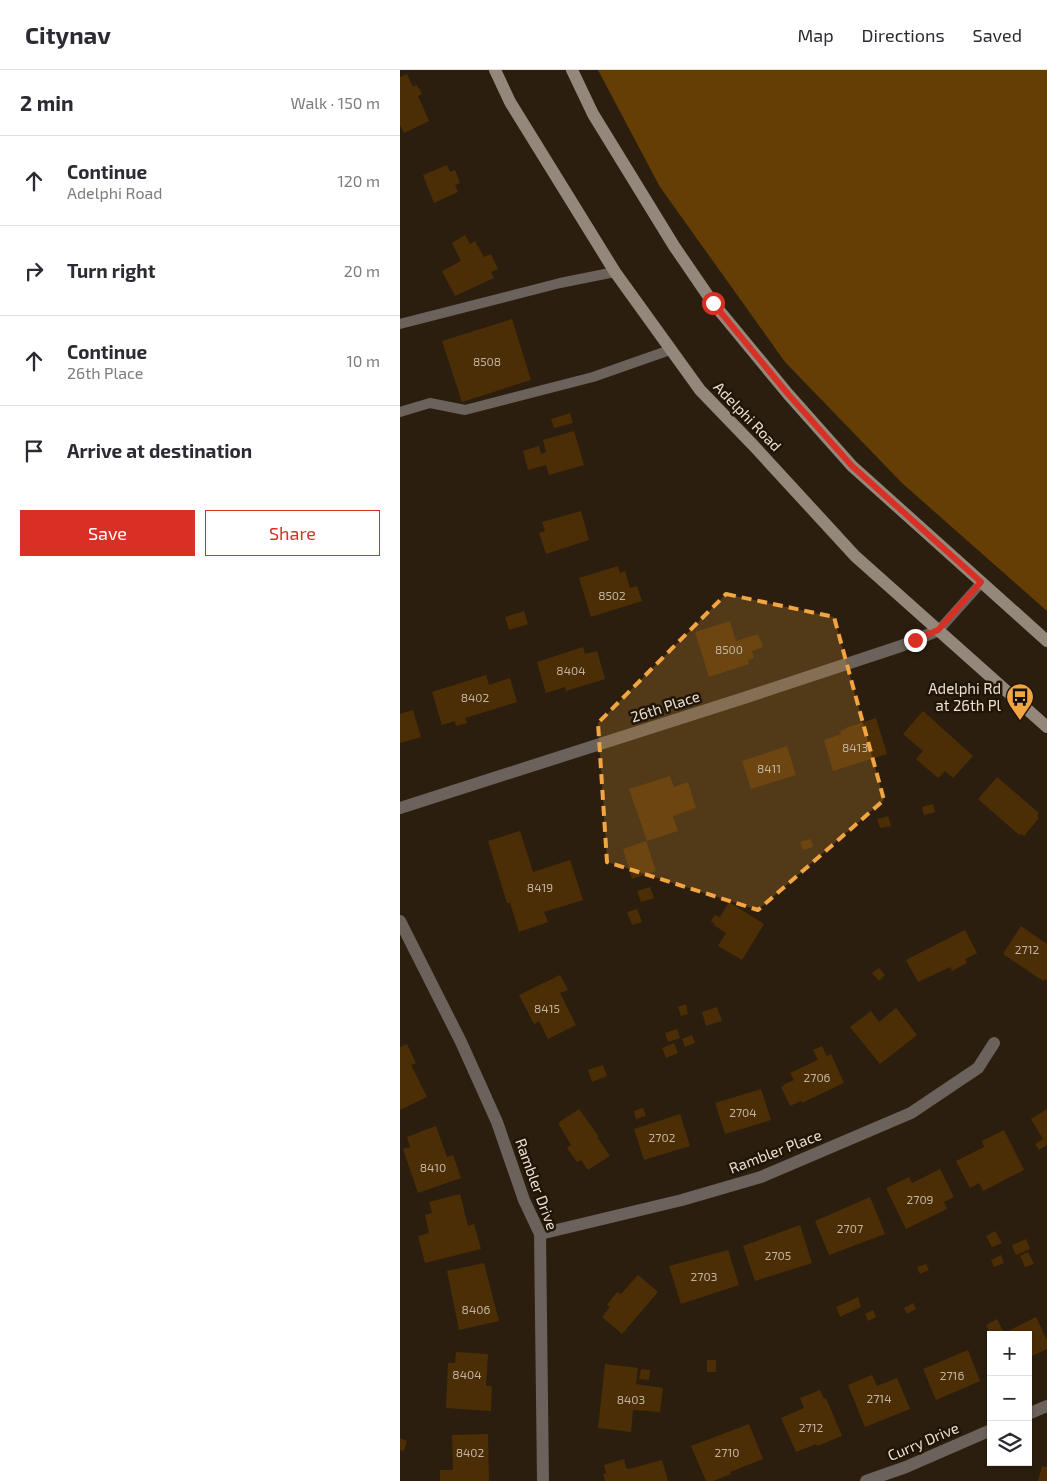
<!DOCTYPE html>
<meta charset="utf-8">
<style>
:root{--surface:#fff;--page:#f7f7f7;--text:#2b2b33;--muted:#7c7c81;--line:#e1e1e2;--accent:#d93025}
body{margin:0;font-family:"Exo 2",sans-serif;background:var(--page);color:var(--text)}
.controls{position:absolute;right:15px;bottom:15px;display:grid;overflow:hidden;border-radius:0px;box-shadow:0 1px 4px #0004}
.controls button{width:45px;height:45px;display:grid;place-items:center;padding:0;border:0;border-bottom:1px solid var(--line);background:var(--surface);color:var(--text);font:25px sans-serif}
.stop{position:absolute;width:15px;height:15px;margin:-11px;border:4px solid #d93025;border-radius:50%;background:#fff}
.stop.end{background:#d93025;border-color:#fff;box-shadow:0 1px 5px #0008}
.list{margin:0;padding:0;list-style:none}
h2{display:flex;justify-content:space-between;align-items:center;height:65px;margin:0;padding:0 20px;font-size:21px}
h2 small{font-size:16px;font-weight:400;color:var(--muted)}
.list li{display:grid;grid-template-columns:32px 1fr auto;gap:15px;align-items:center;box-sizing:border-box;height:90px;padding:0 20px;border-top:1px solid var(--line)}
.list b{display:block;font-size:19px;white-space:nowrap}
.list p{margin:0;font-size:16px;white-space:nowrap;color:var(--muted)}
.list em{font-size:16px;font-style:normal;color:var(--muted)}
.actions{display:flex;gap:10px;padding:15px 20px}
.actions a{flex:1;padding:11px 0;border:1px solid var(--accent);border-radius:0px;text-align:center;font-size:18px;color:var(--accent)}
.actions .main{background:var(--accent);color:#fff}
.icon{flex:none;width:28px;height:28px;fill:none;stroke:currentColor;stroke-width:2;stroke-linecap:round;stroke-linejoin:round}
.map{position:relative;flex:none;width:647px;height:1411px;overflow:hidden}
header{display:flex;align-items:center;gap:30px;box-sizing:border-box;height:70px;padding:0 25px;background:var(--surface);border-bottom:1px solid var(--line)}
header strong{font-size:24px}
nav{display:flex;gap:28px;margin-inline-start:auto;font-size:18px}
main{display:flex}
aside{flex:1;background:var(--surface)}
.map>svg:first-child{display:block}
</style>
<header>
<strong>Citynav</strong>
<nav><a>Map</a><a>Directions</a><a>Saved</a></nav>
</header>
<main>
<aside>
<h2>2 min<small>Walk · 150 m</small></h2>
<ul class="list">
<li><svg class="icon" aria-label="ahead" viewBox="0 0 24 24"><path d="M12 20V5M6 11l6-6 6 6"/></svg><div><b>Continue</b><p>Adelphi Road</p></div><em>120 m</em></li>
<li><svg class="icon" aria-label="right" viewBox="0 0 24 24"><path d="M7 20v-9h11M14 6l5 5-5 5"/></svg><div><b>Turn right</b></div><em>20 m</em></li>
<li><svg class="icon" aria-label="ahead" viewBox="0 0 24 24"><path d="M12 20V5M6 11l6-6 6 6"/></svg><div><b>Continue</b><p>26th Place</p></div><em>10 m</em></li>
<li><svg class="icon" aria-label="arrive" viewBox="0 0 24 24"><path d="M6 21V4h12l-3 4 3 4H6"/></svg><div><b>Arrive at destination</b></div></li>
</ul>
<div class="actions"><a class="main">Save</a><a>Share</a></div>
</aside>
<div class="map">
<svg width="647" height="1411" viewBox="0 0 647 1411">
<rect width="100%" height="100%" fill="#2b1e0e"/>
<path fill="#653e06" d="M198 0H647V541L502 413 385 292 260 117Z"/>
<g fill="#4c2e06">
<path d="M7 4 13 17 17 15 22 24 18 26 29 51 4 63 0 55V7Z"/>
<path d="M47 95 50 102 55 100 60 113 55 115 58 122 34 133 23 105Z"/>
<path d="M65 165 70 174 75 171 84 187 91 184 98 199 91 202 94 208 55 226 42 201 61 191 52 173Z"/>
<path d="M112 249 131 310 62 332 42 271Z"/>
<path d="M170 343 173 353 154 358 151 349Z"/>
<path d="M174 361 184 395 149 405 146 395 128 400 123 381 139 376 141 384 146 382 143 370Z"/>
<path d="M181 441 189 470 146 484 139 463 145 461 142 452 156 448 164 472 156 448Z"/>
<path d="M218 496 220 503 225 501 230 518 237 516 242 531 191 547 179 508Z"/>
<path d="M124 541 128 554 109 560 105 547Z"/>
<path d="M330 551 336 571 358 564 363 577 352 581 354 588 348 590 349 594 309 607 295 562Z"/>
<path d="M183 577 185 584 197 581 205 609 166 621 165 617 146 623 137 592Z"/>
<path d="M86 605 89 615 110 608 117 632 65 648 67 653 56 656 55 651 42 655 32 622Z"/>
<path d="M13 640 21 667 0 673V644Z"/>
<path d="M523 641 573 686 553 708 545 701 538 708 516 689 523 681 503 664Z"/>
<path d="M476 648 487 684 433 701 424 670 441 664 440 661 446 659 445 658Z"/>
<path d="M387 676 396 705 351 719 342 691Z"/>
<path d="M270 706 274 717 288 712 296 738 273 746 278 761 247 771 229 719Z"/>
<path d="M597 707 639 743 637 746 639 748 624 766 621 764 619 765 578 729Z"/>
<path d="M533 734 535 742 524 745 522 737Z"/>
<path d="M488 746 491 756 480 758 477 749Z"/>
<path d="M120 761 133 802 170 790 183 830 144 842 148 852 119 862 110 833H107L88 771Z"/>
<path d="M411 769 413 777 403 780 400 772Z"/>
<path d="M246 771 256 801 232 809 223 779Z"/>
<path d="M250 817 254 828 241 832 237 821Z"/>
<path d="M329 832 364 854 342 890 318 876 326 863 314 855 315 854 311 851 315 845 320 847Z"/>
<path d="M237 839 242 852 232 855 227 842Z"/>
<path d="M621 856 647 874V911L644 909 643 911 603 884Z"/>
<path d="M565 860 577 883 565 889 567 893 552 901 550 897 518 912 506 890Z"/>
<path d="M479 898 485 905 479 911 472 903Z"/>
<path d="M160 905 168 920 160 923 176 955 148 969 139 951 134 954 119 925Z"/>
<path d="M286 934 288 944 281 946 278 937Z"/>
<path d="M317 937 322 951 306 956 302 942Z"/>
<path d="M496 938 517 965 480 994 450 957 471 941 479 952Z"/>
<path d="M277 959 280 968 268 972 265 963Z"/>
<path d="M292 965 295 973 285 977 282 969Z"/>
<path d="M274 973 278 983 266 988 262 978Z"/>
<path d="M7 974 16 993 11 995 27 1027 0 1040V977Z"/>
<path d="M422 976 427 986 431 984 444 1013 402 1033 401 1031 390 1036 381 1017 384 1016 383 1015 394 1010 390 1003 418 990 413 980Z"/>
<path d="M203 995 207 1006 192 1012 188 1000Z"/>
<path d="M361 1019 371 1050 325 1064 315 1033Z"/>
<path d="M243 1038 246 1046 236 1049 234 1041Z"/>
<path d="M179 1039 199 1067H197L210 1086 188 1100 181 1090 177 1092 167 1078 171 1075 158 1053Z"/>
<path d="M647 1039V1075L639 1080 635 1074 643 1069 631 1049Z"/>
<path d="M280 1044 290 1076 244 1090 234 1059Z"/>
<path d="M36 1056 47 1087 53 1085 61 1108 18 1123 3 1079 10 1077 7 1067Z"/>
<path d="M604 1060 624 1100 583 1121 579 1113 570 1118 556 1091 584 1077 582 1071Z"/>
<path d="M540 1099 554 1127 544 1132 547 1139 506 1159 486 1118 509 1107 512 1113Z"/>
<path d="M60 1124 68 1156 74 1154 81 1179 25 1193 18 1166 29 1163 25 1145 32 1143 29 1132Z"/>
<path d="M470 1127 485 1164 429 1185 415 1151Z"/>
<path d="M400 1155 412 1193 355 1211 343 1176Z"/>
<path d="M595 1161 602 1173 592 1177 586 1166Z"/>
<path d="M626 1169 630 1179 616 1185 612 1175Z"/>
<path d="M328 1180 339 1215 281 1234 269 1196Z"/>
<path d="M628 1182 634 1194 625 1197 620 1186Z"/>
<path d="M601 1185 604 1193 594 1197 591 1190Z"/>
<path d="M84 1193 99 1251 59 1260 47 1201Z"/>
<path d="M526 1194 529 1200 520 1204 517 1197Z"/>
<path d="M238 1205 258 1222 222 1264 202 1247 210 1237 207 1235 217 1222 221 1224Z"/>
<path d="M458 1227 461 1237 440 1247 436 1237Z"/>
<path d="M513 1233 516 1239 507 1244 504 1238Z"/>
<path d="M473 1240 476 1247 468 1251 465 1244Z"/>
<path d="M636 1247 647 1270V1279L628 1288V1265H591L586 1255 597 1249 604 1263Z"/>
<path d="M568 1280 580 1311 536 1330 523 1299Z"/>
<path d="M56 1282 88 1284 86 1316H92L91 1341 46 1338 48 1293H55Z"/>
<rect x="307" y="1290" width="9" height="12"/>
<path d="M205 1294 238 1298 236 1314 263 1318 260 1342 233 1340 231 1362 198 1358Z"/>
<path d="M241 1299 250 1300 249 1310 239 1309Z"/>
<path d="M472 1305 477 1316 497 1308 510 1339 465 1357 448 1315Z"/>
<path d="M420 1320 424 1329 426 1328 442 1366 417 1376 416 1374 396 1382 381 1348 404 1338 400 1328Z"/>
<path d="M349 1354 363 1389 330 1402 331 1404 313 1411H306L291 1376Z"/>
<path d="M88 1364 89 1411H40V1400H53L52 1365Z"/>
<path d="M0 1368 7 1371 4 1381 0 1380Z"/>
<path d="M224 1389 226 1398 229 1399 262 1390 268 1411H205L203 1404 206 1403 204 1395Z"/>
<path d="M642 1396 647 1397V1411H638Z"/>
</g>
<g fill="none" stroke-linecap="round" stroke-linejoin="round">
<g stroke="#6a625b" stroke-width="10">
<path d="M0 254 160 213 215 202"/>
<path d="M0 342 30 333 65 340 193 307 270 280"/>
<path d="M539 560 581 513"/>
</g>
<g stroke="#6a625b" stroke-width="12">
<path d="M0 738 347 627 501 576 539 560"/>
<path d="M0 851 61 972 97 1052 124 1130 140 1164 143 1411"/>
<path d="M140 1164 282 1130 361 1107 511 1043 578 998 594 973"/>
<path d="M628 1344 647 1336"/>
<path d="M466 1411 506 1397 591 1360"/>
</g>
<g stroke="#93887b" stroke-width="12">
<path d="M95 0 110 32 215 202 300 320 353 375 455 486 647 657"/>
<path d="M172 0 193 44 274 176 313 233 388 324 452 396 647 571"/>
</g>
</g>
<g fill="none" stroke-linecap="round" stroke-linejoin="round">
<path stroke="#d93025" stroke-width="6" d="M313 233 388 324 452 396 581 512 538 560 515 570"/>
</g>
<path fill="#f2a541" fill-opacity="0.2" stroke="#f2a541" stroke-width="4" stroke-dasharray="10 6" stroke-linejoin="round" d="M326 524 434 547 484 730 358 840 207 792 198 653Z"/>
<defs>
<g id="bus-pin" transform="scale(1.4375)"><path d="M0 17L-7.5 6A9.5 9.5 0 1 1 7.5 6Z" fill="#f2a541" stroke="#211506"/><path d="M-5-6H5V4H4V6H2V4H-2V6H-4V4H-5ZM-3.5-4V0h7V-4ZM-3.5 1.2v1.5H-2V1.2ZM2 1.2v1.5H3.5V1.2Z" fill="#111"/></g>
</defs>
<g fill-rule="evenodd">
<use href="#bus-pin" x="620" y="627"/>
</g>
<g text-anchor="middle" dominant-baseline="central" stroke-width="5" stroke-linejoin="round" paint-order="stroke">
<g font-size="12" fill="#c2b4a2">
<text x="87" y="291">8508</text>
<text x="212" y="525">8502</text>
<text x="329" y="579">8500</text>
<text x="171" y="600">8404</text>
<text x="75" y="627">8402</text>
<text x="455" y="677">8413</text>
<text x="369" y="698">8411</text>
<text x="140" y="817">8419</text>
<text x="627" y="879">2712</text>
<text x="147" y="938">8415</text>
<text x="417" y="1007">2706</text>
<text x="343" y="1042">2704</text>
<text x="262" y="1067">2702</text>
<text x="33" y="1097">8410</text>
<text x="520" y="1129">2709</text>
<text x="450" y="1158">2707</text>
<text x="378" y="1185">2705</text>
<text x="304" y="1206">2703</text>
<text x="76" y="1239">8406</text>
<text x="67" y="1304">8404</text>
<text x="552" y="1305">2716</text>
<text x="479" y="1328">2714</text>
<text x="231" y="1329">8403</text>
<text x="411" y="1357">2712</text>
<text x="70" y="1382">8402</text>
<text x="327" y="1382">2710</text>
</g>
<g font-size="15" fill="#e9e0d6" stroke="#211506">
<text transform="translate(348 346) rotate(46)">Adelphi Road</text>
<text transform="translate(265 636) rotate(-18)">26th Place</text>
<text transform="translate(375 1081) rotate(-21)">Rambler Place</text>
<text transform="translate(137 1114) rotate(70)">Rambler Drive</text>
<text transform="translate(523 1371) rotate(-23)">Curry Drive</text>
</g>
<g font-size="15" fill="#e9e0d6" stroke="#211506" text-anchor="end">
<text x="601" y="618">Adelphi Rd<tspan x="601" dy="17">at 26th Pl</tspan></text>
</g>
</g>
</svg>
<div class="controls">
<button>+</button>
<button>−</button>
<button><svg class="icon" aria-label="layers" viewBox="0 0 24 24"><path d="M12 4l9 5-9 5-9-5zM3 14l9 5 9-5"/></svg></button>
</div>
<div class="stop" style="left:313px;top:233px"></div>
<div class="stop end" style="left:515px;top:570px"></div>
</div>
</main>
